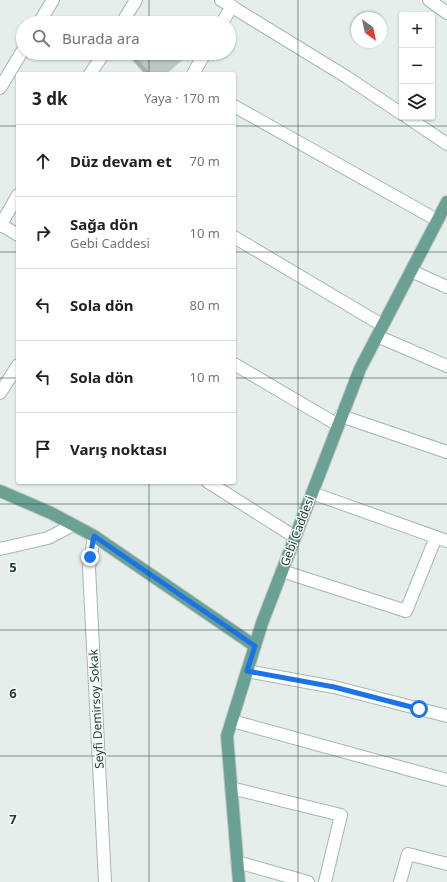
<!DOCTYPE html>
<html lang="tr">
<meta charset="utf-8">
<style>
:root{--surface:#fff;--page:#f2f2f2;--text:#202124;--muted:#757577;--line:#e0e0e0}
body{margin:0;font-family:"Noto Sans",sans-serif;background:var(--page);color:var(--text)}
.controls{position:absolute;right:12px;top:12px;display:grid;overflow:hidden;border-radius:4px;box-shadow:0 1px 3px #0004}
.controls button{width:36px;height:36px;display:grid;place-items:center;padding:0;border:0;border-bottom:1px solid var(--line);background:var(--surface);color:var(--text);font:20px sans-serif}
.compass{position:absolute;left:351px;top:12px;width:36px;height:36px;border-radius:50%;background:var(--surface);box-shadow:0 1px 3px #0004;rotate:147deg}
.stop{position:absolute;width:12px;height:12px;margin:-9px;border:3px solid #1a73e8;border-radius:50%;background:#fff}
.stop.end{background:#1a73e8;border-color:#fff;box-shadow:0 1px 4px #0008}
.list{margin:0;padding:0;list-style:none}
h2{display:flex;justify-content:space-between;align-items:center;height:52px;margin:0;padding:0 16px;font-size:17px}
h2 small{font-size:13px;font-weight:400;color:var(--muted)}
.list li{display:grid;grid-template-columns:26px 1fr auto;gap:12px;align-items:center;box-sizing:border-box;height:72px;padding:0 16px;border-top:1px solid var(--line)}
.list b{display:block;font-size:15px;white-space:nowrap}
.list p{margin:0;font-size:13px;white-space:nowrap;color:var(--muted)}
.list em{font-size:13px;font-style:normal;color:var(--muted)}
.icon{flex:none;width:22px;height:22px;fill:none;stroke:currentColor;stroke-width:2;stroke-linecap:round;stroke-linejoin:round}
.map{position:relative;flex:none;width:447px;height:882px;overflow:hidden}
.search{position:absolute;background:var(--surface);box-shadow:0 1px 3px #0004;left:16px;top:16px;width:220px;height:44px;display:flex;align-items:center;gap:10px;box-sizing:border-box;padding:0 14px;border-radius:22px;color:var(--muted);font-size:15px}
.panel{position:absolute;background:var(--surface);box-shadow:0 1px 3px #0004;left:16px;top:72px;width:220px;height:412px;border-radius:4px}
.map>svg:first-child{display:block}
</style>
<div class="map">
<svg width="447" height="882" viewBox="0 0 447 882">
<defs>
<filter id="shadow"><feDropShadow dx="-3.5" dy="3.5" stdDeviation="0" flood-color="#0004"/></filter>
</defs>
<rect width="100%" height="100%" fill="#e5eeea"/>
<path fill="#bac8c3" stroke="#b7c7c0" filter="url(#shadow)" d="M133 53H189L165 74H152Z"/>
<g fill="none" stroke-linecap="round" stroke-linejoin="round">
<g stroke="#a7b6b1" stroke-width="14">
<g id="minor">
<path d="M221 0 345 76 402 114"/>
<path d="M429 0 447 13"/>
<path d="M39 23 53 0"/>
<path d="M122 23 136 0"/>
<path d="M222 23 232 6"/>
<path d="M90 74 104 53"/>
<path d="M193 74 205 53"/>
<path d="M0 88 23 50"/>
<path d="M234 106 437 220"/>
<path d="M407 117 447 144"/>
<path d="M0 224 18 235"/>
<path d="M0 226 18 195"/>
<path d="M234 237 382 325"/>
<path d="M411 271 447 287"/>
<path d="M377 336 447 366"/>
<path d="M234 364 338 425"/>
<path d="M0 393 18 365"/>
<path d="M341 416 447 452"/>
<path d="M208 482 295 537"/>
<path d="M312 493 447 541"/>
<path d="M94 536 89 568 105 882"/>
<path d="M0 549 48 538 73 525"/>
<path d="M282 571 406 611 436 537"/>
<path d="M247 671 334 687 447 716"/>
<path d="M232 721 447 780"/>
<path d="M231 788 341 815 325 882"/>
<path d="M237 862 308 882"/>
<path d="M400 882 408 854 447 864"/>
</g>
</g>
<g stroke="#c2c9c7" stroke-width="14">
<g id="major">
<path d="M0 491 51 513 94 536 255 646"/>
<path d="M239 882 227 736 262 623 360 369 447 202"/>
</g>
</g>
<use href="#minor" stroke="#fff" stroke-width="12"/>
<use href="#major" stroke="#6ba193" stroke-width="12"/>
</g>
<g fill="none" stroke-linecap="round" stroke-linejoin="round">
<path stroke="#1a73e8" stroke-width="5" d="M90 557 94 536 255 646 247 671 334 687 419 709"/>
</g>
<path fill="none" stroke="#243f38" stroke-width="1" stroke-opacity="0.55" d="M149 0V23M298 0V882M149 53V74M0 126H18M234 126H447M0 252H18M234 252H447M0 378H18M234 378H447M149 482V882M0 504H447M0 630H447M0 756H447"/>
<g text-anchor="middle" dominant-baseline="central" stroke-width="3" stroke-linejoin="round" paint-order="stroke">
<g font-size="12" fill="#243f38" stroke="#f6faf8">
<text transform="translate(297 531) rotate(-69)">Gebi Caddesi</text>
<text transform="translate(96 709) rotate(-93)">Seyfi Demirsoy Sokak</text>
</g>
</g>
<g font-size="13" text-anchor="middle" font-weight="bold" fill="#243f38" stroke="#f6faf8" stroke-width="3" stroke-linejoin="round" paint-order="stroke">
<text x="13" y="572">5</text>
<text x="13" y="698">6</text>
<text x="13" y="824">7</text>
</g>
</svg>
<div class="controls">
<button>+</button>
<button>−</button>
<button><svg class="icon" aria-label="layers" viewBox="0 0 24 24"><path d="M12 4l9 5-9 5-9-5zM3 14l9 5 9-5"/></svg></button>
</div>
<svg class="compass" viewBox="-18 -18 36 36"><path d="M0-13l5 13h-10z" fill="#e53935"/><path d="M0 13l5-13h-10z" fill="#757577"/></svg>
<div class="stop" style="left:419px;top:709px"></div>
<div class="stop end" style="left:90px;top:557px"></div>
<div class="search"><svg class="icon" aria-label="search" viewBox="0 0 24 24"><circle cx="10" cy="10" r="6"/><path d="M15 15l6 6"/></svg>Burada ara</div>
<section class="panel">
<h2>3 dk<small>Yaya · 170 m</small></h2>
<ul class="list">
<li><svg class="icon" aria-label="ahead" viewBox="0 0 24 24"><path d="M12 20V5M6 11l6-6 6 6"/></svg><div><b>Düz devam et</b></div><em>70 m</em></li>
<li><svg class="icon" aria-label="right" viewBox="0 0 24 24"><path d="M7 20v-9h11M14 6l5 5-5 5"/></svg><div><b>Sağa dön</b><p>Gebi Caddesi</p></div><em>10 m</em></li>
<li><svg class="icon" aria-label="left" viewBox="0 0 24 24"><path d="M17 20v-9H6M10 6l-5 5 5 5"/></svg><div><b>Sola dön</b></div><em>80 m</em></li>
<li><svg class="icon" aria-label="left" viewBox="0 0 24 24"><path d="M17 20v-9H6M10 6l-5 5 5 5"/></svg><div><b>Sola dön</b></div><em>10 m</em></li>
<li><svg class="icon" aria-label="arrive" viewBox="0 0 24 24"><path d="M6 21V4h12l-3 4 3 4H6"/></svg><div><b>Varış noktası</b></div></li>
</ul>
</section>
</div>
